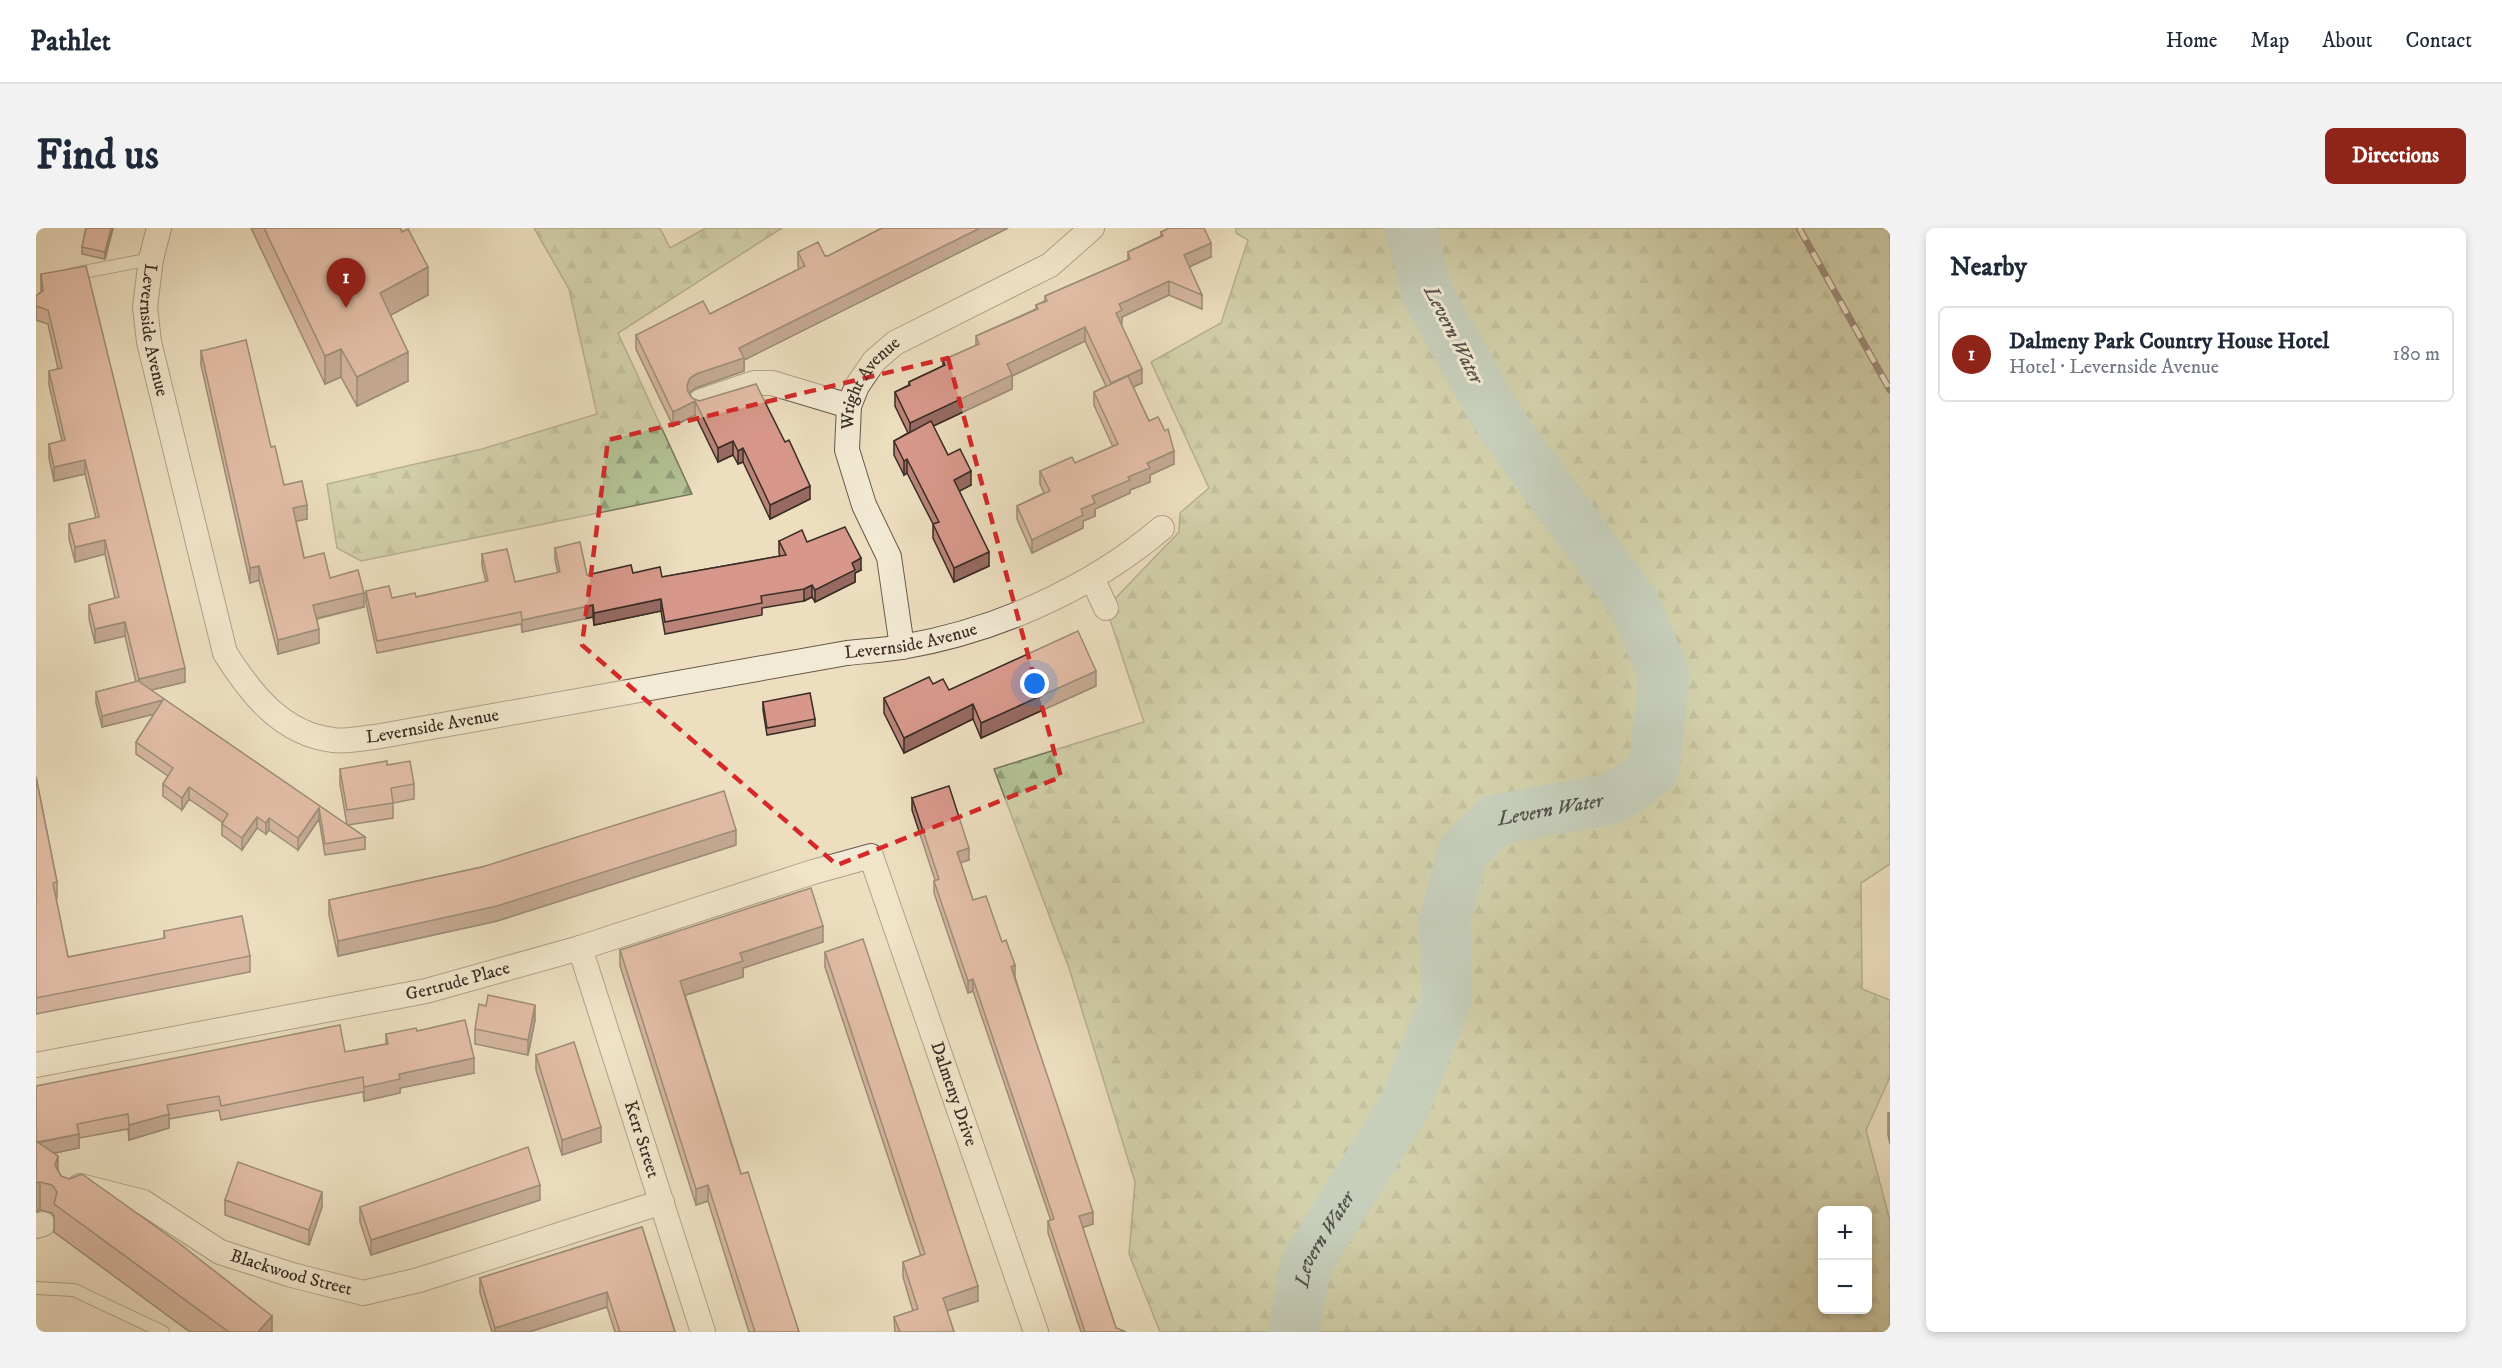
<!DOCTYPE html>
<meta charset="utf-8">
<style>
:root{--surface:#fff;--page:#f2f2f3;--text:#1f2937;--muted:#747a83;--line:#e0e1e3;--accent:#8f2418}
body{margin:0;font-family:"IM FELL DW Pica",serif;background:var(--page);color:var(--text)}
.controls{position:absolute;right:18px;bottom:18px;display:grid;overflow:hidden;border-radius:9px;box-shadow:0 3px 9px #0003}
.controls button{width:54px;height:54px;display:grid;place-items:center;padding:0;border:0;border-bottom:2px solid var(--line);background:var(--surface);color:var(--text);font:30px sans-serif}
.you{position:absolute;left:999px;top:456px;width:21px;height:21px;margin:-15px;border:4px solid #fff;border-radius:50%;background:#1a73e8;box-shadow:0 0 0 9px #1a73e833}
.badge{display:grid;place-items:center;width:39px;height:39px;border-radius:50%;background:var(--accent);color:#fff;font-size:20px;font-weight:700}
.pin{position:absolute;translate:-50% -50px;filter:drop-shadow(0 2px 3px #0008)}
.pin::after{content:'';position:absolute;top:32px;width:21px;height:18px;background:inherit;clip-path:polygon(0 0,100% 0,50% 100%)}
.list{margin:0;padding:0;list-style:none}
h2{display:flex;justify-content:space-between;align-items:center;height:78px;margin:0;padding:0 24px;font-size:26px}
h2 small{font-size:20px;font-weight:400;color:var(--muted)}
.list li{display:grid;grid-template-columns:39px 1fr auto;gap:18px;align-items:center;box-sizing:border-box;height:96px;margin:0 12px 12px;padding:0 12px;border:2px solid var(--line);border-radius:9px}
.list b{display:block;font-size:22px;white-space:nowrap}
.list p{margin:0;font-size:20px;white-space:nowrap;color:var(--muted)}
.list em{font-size:20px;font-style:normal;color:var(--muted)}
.map{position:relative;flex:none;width:1854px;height:1104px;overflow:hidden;border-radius:9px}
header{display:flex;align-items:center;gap:36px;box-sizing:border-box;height:84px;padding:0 30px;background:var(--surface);border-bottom:2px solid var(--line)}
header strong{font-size:28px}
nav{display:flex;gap:33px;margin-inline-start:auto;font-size:21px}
.intro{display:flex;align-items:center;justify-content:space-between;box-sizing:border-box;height:144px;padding:0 36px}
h1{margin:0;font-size:42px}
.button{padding:15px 27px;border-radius:9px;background:var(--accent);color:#fff;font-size:21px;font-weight:700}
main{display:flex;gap:36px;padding:0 36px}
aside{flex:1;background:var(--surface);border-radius:9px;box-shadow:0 3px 9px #0003}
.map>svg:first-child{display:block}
</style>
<header>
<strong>Pathlet</strong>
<nav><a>Home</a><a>Map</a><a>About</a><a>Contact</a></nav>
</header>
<div class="intro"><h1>Find us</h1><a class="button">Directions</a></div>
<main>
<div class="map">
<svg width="1854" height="1104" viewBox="0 0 1854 1104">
<defs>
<pattern id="forest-firs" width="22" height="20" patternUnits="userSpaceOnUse" patternTransform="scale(1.5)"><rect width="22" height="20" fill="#b3c295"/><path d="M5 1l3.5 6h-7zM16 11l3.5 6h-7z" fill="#939e79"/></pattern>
</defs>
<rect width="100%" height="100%" fill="#ecdebf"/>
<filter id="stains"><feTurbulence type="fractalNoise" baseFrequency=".00333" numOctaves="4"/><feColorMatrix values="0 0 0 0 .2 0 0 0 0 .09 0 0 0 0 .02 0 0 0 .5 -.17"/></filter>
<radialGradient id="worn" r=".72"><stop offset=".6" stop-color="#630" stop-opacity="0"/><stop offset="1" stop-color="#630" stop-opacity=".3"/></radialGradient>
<g fill="url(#forest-firs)" stroke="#76785d" stroke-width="1.5" fill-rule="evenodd">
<path d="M498 0H624L634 20 670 0H746L582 105 656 266 325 333 301 320 291 256 446 221 561 186 533 61Z"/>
<path d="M1200 0H1854V636L1825 655 1826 761 1854 772V849L1830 902 1854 993V1104H1124L1093 1026 1099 954 1033 740 958 541 1108 494 1070 380 1143 304 1144 285 1173 260 1115 134 1185 95 1212 12 1200 5ZM1786 982H1832V1082H1786Z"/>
</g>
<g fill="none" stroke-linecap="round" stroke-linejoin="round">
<path stroke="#99bcb5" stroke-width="51" id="s1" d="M1258 1104 1270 1036 1368 879 1411 769 1409 692 1427 624 1459 592 1579 570 1618 541 1628 448 1599 377 1465 196 1392 67 1374 0"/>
<g stroke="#66594c" stroke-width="14">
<g id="service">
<path d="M37 46 115 31"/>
<path d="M0 1060 38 1062 127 1104"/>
</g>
</g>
<g stroke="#66594c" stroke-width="26">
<g id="minor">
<path id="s2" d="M123 0 115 31 109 79 113 114 189 425C215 466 246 506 297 512 310 514 326 510 339 509L811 425C829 423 848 422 866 419 960 403 1054 361 1126 300"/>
<path d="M665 173 718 155H736L813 178"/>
<path d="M1056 350 1070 380"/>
<path id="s3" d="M866 419 853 329 828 277 811 222 813 178 821 158 838 133 859 115 1014 37 1056 0"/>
<path id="s4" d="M544 720 667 1104"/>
<path id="s5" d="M0 837 390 763 544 720 777 644 835 628 1000 1104"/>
<path id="s6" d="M44 958 107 974 184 1024 256 1047 327 1065 383 1052 626 974"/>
<path d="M0 998 7 996"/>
</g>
</g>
<use href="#service" stroke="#f3ead5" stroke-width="12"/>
<use href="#minor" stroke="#f3ead5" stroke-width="24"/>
<g stroke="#3a2d25" stroke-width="7">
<path id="rail" d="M1763 0 1854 162"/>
</g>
<use href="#rail" stroke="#f3ead5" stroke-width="4.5" stroke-dasharray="14" stroke-linecap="butt"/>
</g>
<g fill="#b98378" stroke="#3a2d25" stroke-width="1.5">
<path d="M50 0H77L69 31 46 26V19Z"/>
<path d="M215 0H364L392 67 354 87 372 153 321 178 305 149 289 156Z"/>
<path d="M846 0H972L708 132V143L660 160 654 164 653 166 656 170 774 271 734 291 707 234 702 236 697 227 682 234 659 187 637 198 600 121V107L674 86 763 41 762 38V24L792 28Z"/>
<path d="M1125 4 1175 29 1153 39 1166 67V81L1133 67 1086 89 1085 96 1106 155 1097 159 1113 193 1138 236 1114 247V254L1094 262V265L1059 281V288L1047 293V300L996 325 981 291V278L1008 265 1004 256V243L1039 235 1077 219 1058 177V164L1070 158 1049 113 976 148V161L897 198 912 227 935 257 923 263 953 338 918 354 897 310V296L871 245 868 247 858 227V213L872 205 859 178V164L873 157V154L907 138V132L940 118V108L1000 81V77L1009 73V68L1092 32V24L1125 8Z"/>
<path d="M5 46 149 454 115 462 311 597 304 556V541L351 537 378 556V571L357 575V590L312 597 329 609V621L289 627 283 591 262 622 233 602 230 606 221 600 206 622 186 607V594L153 571 146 582 127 568V556L132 548 100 526V514L118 486 66 499 60 475V464L100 454 89 408 59 415 53 391V377L79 370 69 326 39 334 33 311V296L60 290 49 246 18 253 13 230V216L26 213 13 157V143L22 141 12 96 0 92V68L5 64Z"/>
<path d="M165 123 235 219 248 257 271 291 260 293 268 330 294 350 328 379 281 391 283 415 242 426 223 352 214 355 165 137Z"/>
<path d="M743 313 771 314 825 342 819 345V354L779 374 776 369 768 373 726 380V387L629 406 625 383 558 397 557 389 486 404 485 396 341 425 330 375V363L356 370 380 369 450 354 446 338V326L479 354 522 345 519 332V320L551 347 597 345 626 349 744 328 743 325Z"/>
<path d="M897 456 913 462 1060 458 945 510 937 491 868 525 848 485V470Z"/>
<path d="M727 474 779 491V498L731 507 727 482Z"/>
<path d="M0 549 21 654V670L20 671 32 729 128 711V703L214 728V744L0 786Z"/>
<path d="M876 570 933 632 924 634 937 672 979 749 1057 996 1046 999 1080 1100 1090 1104H1045L1012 1005V993H1015L937 763 932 765 898 665V653L899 652 876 582Z"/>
<path d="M700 617 461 693 302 728 293 687V672L446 639Z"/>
<path d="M787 714 707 740V749L649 767 705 946 763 1104H713L672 973 660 977 584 738V722Z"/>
<path d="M789 724 942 1073 911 1083 918 1104H859L858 1089 877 1083 867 1049V1034L885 1028 789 739Z"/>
<path d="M499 792 492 827 439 816V801Z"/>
<path d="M381 803 438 845 364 860V865L328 873 327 864 185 892 183 882 133 891V900L93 912 92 901 43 910V920L18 925 22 942 25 948 236 1104H154L18 1004V989L16 985 4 982 0 984V858L309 824 350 816V806Z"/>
<path d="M500 827 565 914 526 927 500 842Z"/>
<path d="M1852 885H1854V916L1852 907Z"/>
<path d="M189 972 286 979 273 1017 189 987Z"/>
<path d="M504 972 335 1027 324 994V979Z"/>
<path d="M606 999 639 1104H579L571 1079 493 1104H456L444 1065V1050Z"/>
</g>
<g fill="#966a61" stroke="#3a2d25" stroke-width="1.5">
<path d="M75 0H77L69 31V24Z"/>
<path d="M944 0H972L708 132V143L660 160 654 164 651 171V157L654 150 703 120Z"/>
<path d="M1175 15V29L1148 41V27Z"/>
<path d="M392 39V67L344 93V65Z"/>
<path d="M1133 53V67L1086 89V96L1080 99V85L1083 76Z"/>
<path d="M1049 99V113L976 148V161L874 209V195L971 136Z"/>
<path d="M305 121V149L289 156V128Z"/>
<path d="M372 124V153L321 178V149Z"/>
<path d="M1106 141V155L1075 169V155Z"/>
<path d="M659 173V187L637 198V184Z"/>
<path d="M697 213V227L682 234V220Z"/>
<path d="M707 220V234L702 236V223Z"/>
<path d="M1138 223V236L1114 247V254L1094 262V265L1059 281V288L1047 293V300L996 325V312L1045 281 1056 268 1092 249 1111 235Z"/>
<path d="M871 231V245L868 247V233Z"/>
<path d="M49 232V246L18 253V239Z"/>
<path d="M935 243V257L918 266V252Z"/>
<path d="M774 258V271L734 291V277Z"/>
<path d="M271 277V291L257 294V280Z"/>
<path d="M69 312V326L39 334V319Z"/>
<path d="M953 324V338L918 354V340Z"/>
<path d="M825 330V342L819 345V354L779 374V362L816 335Z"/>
<path d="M223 338V352L214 355V340Z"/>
<path d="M776 357V369L768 373V361Z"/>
<path d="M328 365V379L277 391V377Z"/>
<path d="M625 371V383L558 397V385Z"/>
<path d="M557 377V389L486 404V392Z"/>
<path d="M89 394V408L59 415V401Z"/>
<path d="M283 401V415L242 426V412Z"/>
<path d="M149 440V454L103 465V451Z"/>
<path d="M1060 443V458L945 510V495Z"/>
<path d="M127 472V484L66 499V488Z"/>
<path d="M937 476V491L868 525V510Z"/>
<path d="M153 559V571L146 582V570Z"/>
<path d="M283 580V591L262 622V610Z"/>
<path d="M221 589V600L206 622V610Z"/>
<path d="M233 590V602L230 606V595Z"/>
<path d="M700 602V617L461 693 302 728V713Z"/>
<path d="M933 620V632L921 636V624Z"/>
<path d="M787 698V714L707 740V749L644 769V753L704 725Z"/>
<path d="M979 737V749L975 739Z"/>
<path d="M937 751V763L932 765V753Z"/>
<path d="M499 777V792L492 827V812Z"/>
<path d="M438 830V845L364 860V865L328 873V859L363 846Z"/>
<path d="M133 886V900L93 912V897Z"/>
<path d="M565 899V914L526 927V912Z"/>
<path d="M43 906V920L0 929V915Z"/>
<path d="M22 928V957L19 937Z"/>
<path d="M4 954V982L0 984V955Z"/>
<path d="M504 957V972L335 1027V1012Z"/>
<path d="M672 957V973L660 977V961Z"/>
<path d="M286 964V979L273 1017V1002Z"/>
<path d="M1057 984V996L1043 1001V988Z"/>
<path d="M942 1058V1073L907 1084V1070Z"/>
<path d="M571 1064V1079L493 1104H459V1100Z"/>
<path d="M236 1088V1104H222Z"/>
</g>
<g fill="#d7988b" stroke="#3a2d25" stroke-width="1.5">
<path d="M50 0H75L69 24 46 19Z"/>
<path d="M228 0H364L366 4 372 1 392 39 344 65 372 124 321 149 305 121 289 128Z"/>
<path d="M846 0H944L703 120 708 130 660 146 654 150 651 157 652 164 656 170 663 173 720 156 749 214 753 212 774 258 734 277 707 220 702 223 697 213 682 220 659 173 637 184 600 107 667 73 674 86 769 38 762 24 782 14 789 28H792Z"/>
<path d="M1133 0H1168L1175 15 1148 27 1166 67 1133 53 1083 76 1086 82 1080 85 1106 141 1075 155 1049 99 971 136 976 147 874 195 859 164 874 157 873 154 909 137 907 132 943 116 940 108 1002 81 1000 77 1011 73 1009 68 1094 31 1092 24 1127 8 1125 4Z"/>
<path d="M50 38 149 440 103 451 89 394 59 401 53 377 83 369 69 312 39 319 33 296 63 289 49 232 18 239 13 216 29 212 13 143 26 140 12 82 0 78V68L7 63 5 46Z"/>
<path d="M210 112 235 219 239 218 248 257 266 253 271 277 257 280 268 330 288 325 294 350 322 342 328 365 277 377 283 401 242 412 223 338 214 340 165 123Z"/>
<path d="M1092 148 1113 193 1122 189 1129 203 1132 201 1138 223 1111 235 1114 240 1092 249 1094 252 1056 268 1059 275 1045 281 1047 287 996 312 981 278 1014 263 1004 243 1036 229 1039 235 1082 216 1058 164Z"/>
<path d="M895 193 912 227 924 221 935 243 918 252 953 324 918 340 897 296 903 294 871 231 868 233 858 213Z"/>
<path d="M809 299 825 330 816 335 819 342 779 362 776 357 768 361 725 368 726 375 629 394 625 371 558 385 557 377 486 392 485 384 341 413 330 363 353 358 356 370 379 365 380 369 452 353 446 326 471 321 479 354 524 344 519 320 544 314 551 347 595 337 597 345 624 339 626 349 750 327 743 313 766 302 771 314Z"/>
<path d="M1042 403 1060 443 945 495 937 476 868 510 848 470 893 449 897 456 907 451 913 462Z"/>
<path d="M102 453 329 609 289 616 283 580 262 610 233 590 230 595 221 589 206 610 186 596 192 586 153 559 146 570 127 556 137 540 100 514 127 472 66 488 60 464Z"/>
<path d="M774 465 779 491 731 500 727 474Z"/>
<path d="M351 533V537L374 533 378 556 355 560 357 575 311 582 304 541Z"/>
<path d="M0 549 21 654 17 655 32 729 129 710 128 703 206 688 214 728 0 770Z"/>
<path d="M913 558 933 620 921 624 937 672 950 668 966 714 970 712 979 737 975 739 1057 984 1043 988 1080 1100 1090 1104H1049L1012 993 1018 991 937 751 932 753 898 653 903 651 876 570Z"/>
<path d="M688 563 700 602 461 678 302 713 293 672 446 639Z"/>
<path d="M775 660 787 698 704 725 707 733 644 753 705 946 712 944 763 1104H719L672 957 660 961 584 722Z"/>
<path d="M827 711 942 1058 907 1070 918 1104H864L858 1089 882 1081 867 1034 889 1026 789 724Z"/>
<path d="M452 767 499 777 492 812 439 801 443 776 450 778Z"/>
<path d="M429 792 438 830 363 846 364 851 328 859 327 849 185 878 183 868 131 877 133 886 93 897 92 886 41 896 43 906 2 914 0 913V858L304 797 309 824 352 816 350 806 380 800 381 803Z"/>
<path d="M538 814 565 899 526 912 500 827Z"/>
<path d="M0 913 22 928 19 937 25 948 33 951 46 946 144 1016 236 1088 222 1104H193L18 976 21 964 16 957 4 954 0 955Z"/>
<path d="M492 919 504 957 335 1012 324 979Z"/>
<path d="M202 934 286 964 273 1002 189 972Z"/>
<path d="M606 999 639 1104H584L571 1064 459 1100 444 1050Z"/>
</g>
<path d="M0 0H1854V1104H0ZM912 130 1025 549 801 637 546 417 572 212Z" fill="#ecdebf" fill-opacity=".55" fill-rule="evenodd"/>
<path fill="none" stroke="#d62828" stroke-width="4.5" stroke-dasharray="12 8" stroke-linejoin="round" d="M912 130 1025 549 801 637 546 417 572 212Z"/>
<g text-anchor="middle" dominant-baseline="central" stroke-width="6" stroke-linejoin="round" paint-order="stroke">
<g font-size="18" fill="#3a2d25" stroke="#f3ead5">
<text stroke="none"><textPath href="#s2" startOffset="104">Levernside Avenue</textPath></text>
<text stroke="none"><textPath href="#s3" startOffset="280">Wright Avenue</textPath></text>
<text stroke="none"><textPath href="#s2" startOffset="1166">Levernside Avenue</textPath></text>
<text stroke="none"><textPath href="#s2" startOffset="680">Levernside Avenue</textPath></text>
<text stroke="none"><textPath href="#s5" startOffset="430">Gertrude Place</textPath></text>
<text stroke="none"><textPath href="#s5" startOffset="1114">Dalmeny Drive</textPath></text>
<text stroke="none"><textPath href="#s4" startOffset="201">Kerr Street</textPath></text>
<text stroke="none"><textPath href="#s6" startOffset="231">Blackwood Street</textPath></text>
</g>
<g font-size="20" font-style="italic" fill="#525149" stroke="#f3ead5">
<text transform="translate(1417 107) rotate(63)">Levern Water</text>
<text stroke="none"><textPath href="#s1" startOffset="621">Levern Water</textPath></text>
<text stroke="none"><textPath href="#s1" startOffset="99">Levern Water</textPath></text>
</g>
</g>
<rect width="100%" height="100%" filter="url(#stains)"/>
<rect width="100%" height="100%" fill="url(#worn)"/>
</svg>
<div class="controls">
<button>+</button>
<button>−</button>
</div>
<div class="you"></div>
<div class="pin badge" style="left:310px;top:80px">1</div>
</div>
<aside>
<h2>Nearby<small></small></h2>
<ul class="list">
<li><span class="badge">1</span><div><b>Dalmeny Park Country House Hotel</b><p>Hotel · Levernside Avenue</p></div><em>180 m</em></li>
</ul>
</aside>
</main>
